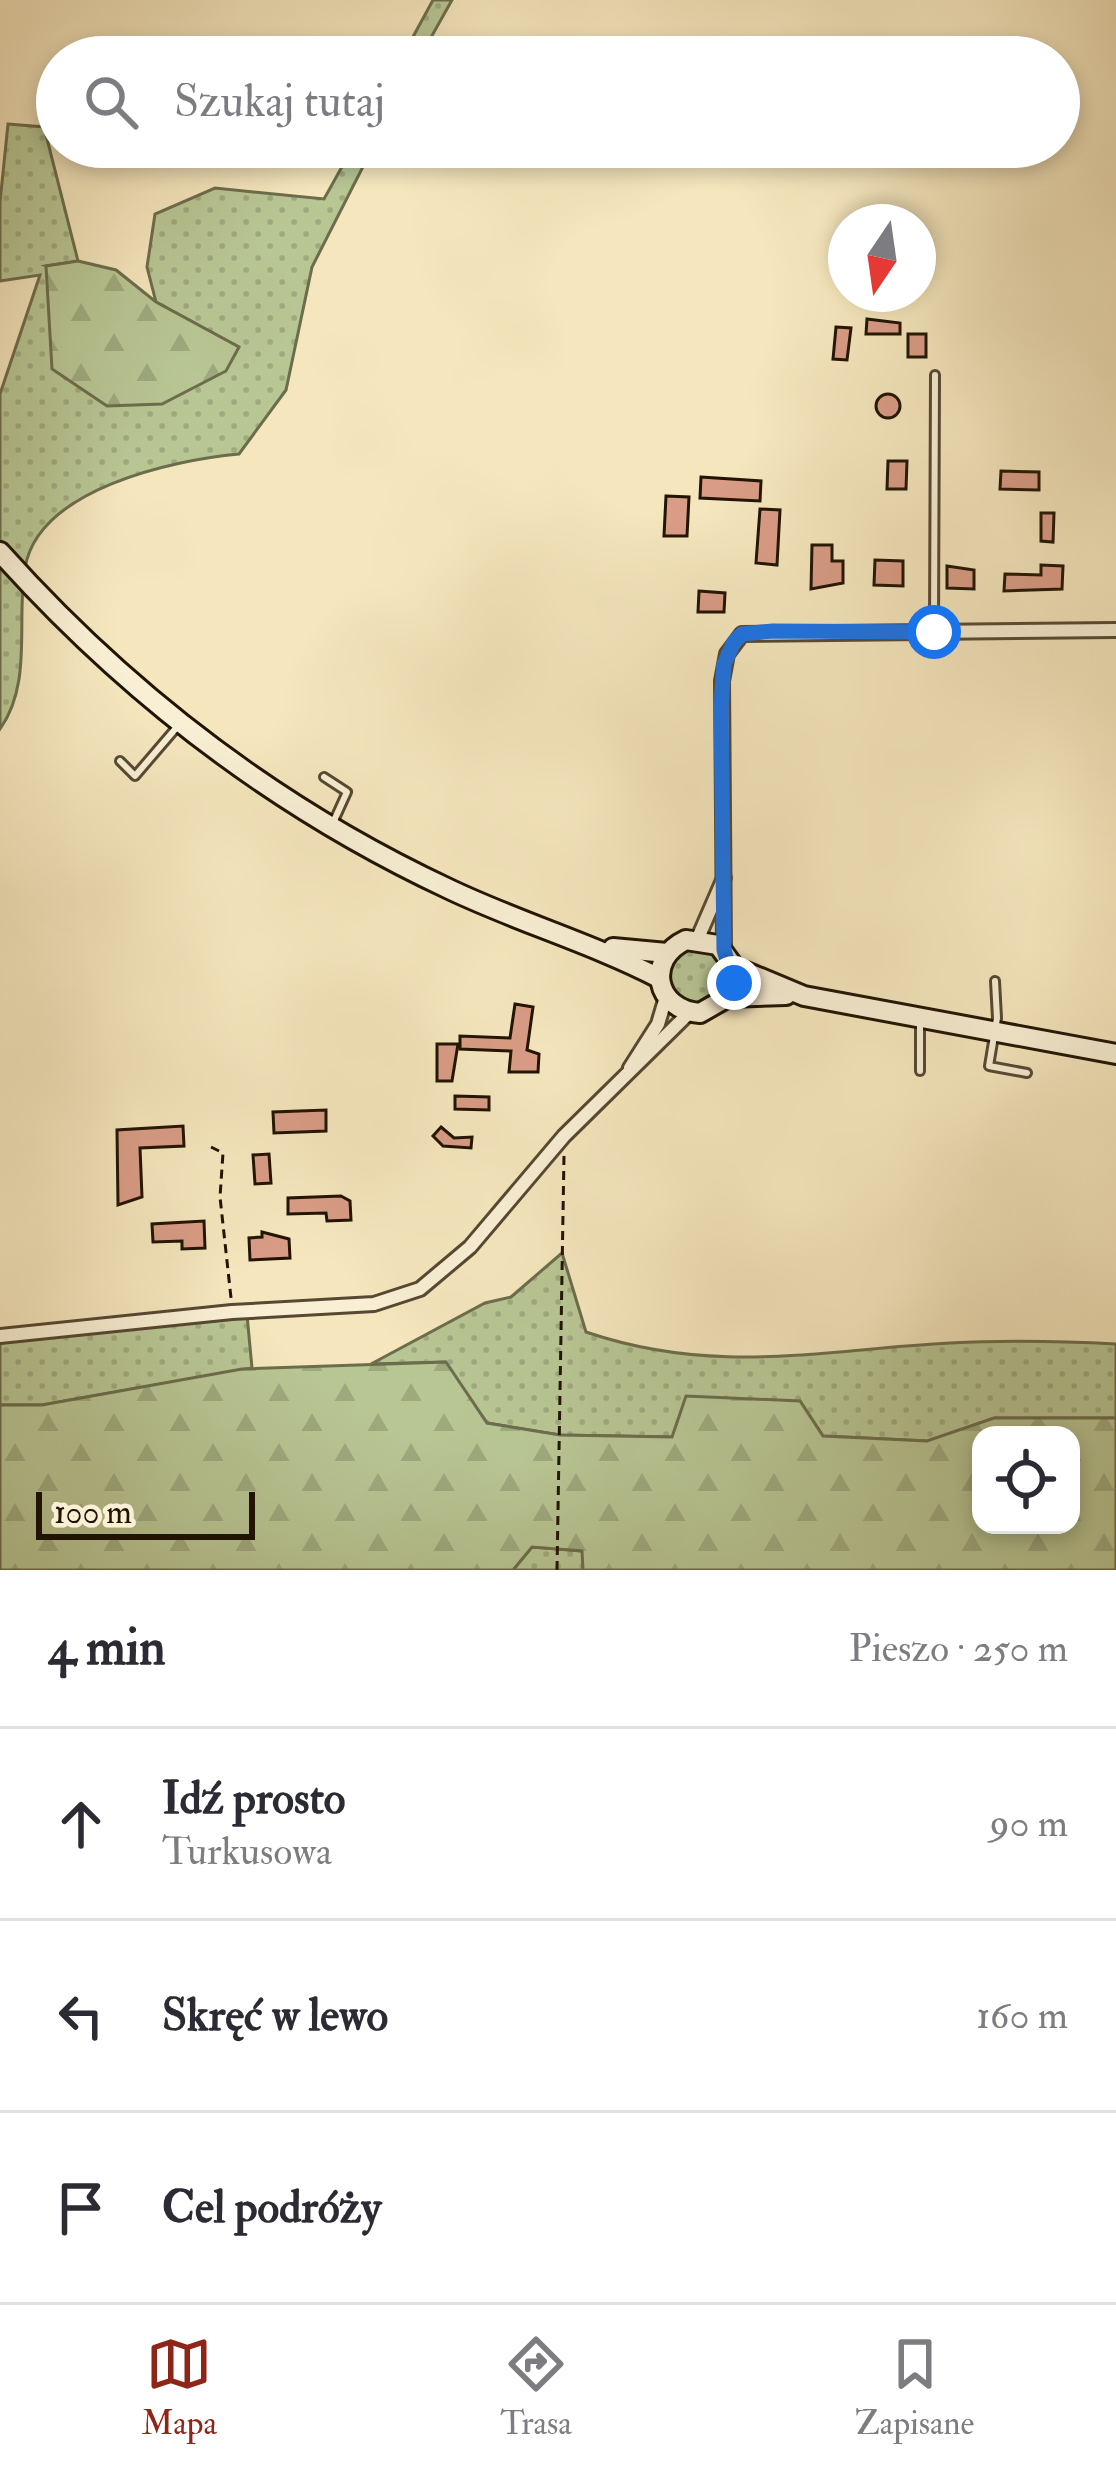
<!DOCTYPE html>
<html lang="pl">
<meta charset="utf-8">
<style>
:root{--surface:#fff;--page:#f2f2f3;--text:#2b2b33;--muted:#7c7c81;--line:#e1e1e2;--accent:#8f2418}
body{margin:0;font-family:"IM FELL Double Pica",serif;background:var(--page);color:var(--text)}
.controls{position:absolute;right:36px;bottom:36px;display:grid;overflow:hidden;border-radius:24px;box-shadow:0 6px 18px #0003}
.controls button{width:108px;height:108px;display:grid;place-items:center;padding:0;border:0;border-bottom:3px solid var(--line);background:var(--surface);color:var(--text);font:60px sans-serif}
.compass{position:absolute;left:828px;top:204px;width:108px;height:108px;border-radius:50%;background:var(--surface);box-shadow:0 6px 18px #0003;rotate:193deg}
.scale{position:absolute;left:36px;bottom:30px;width:219px;box-sizing:border-box;padding-left:12px;border:6px solid #211403;border-top:0;font-size:33px;line-height:42px;white-space:nowrap;color:#211403;-webkit-text-stroke:9px #f8efd4;paint-order:stroke}
.stop{position:absolute;width:36px;height:36px;margin:-27px;border:9px solid #1a73e8;border-radius:50%;background:#fff}
.stop.end{background:#1a73e8;border-color:#fff;box-shadow:0 3px 12px #0008}
.list{margin:0;padding:0;list-style:none}
h2{display:flex;justify-content:space-between;align-items:center;height:156px;margin:0;padding:0 48px;font-size:51px}
h2 small{font-size:39px;font-weight:400;color:var(--muted)}
.list li{display:grid;grid-template-columns:78px 1fr auto;gap:36px;align-items:center;box-sizing:border-box;height:192px;padding:0 48px;border-top:3px solid var(--line)}
.list b{display:block;font-size:45px;white-space:nowrap}
.list p{margin:0;font-size:39px;white-space:nowrap;color:var(--muted)}
.list em{font-size:39px;font-style:normal;color:var(--muted)}
.icon{flex:none;width:66px;height:66px;fill:none;stroke:currentColor;stroke-width:2;stroke-linecap:round;stroke-linejoin:round}
.map{position:relative;flex:none;width:1116px;height:1570px;overflow:hidden}
.search{position:absolute;background:var(--surface);box-shadow:0 6px 18px #0003;left:36px;right:36px;top:36px;height:132px;display:flex;align-items:center;gap:30px;box-sizing:border-box;padding:0 42px;border-radius:66px;color:var(--muted);font-size:45px}
.sheet{height:732px;background:var(--surface)}
nav{display:flex;justify-content:space-around;align-items:center;box-sizing:border-box;height:168px;border-top:3px solid var(--line);background:var(--surface);font-size:33px;color:var(--muted)}
nav a{display:grid;justify-items:center;gap:6px}
nav .on{color:var(--accent)}
.map>svg:first-child{display:block}
</style>
<div class="map">
<svg width="1116" height="1570" viewBox="0 0 1116 1570">
<defs>
<pattern id="grass-dots" width="8" height="8" patternUnits="userSpaceOnUse" patternTransform="scale(3)"><rect width="8" height="8" fill="#b8c694"/><path d="M2 2h.1M6 6h.1" fill="none" stroke="#9ea97e" stroke-width="1.8" stroke-linecap="round"/></pattern>
<pattern id="forest-firs" width="22" height="20" patternUnits="userSpaceOnUse" patternTransform="scale(3)"><rect width="22" height="20" fill="#b8c694"/><path d="M5 1l3.5 6h-7zM16 11l3.5 6h-7z" fill="#9ea97e"/></pattern>
</defs>
<rect width="100%" height="100%" fill="#f5e6bd"/>
<filter id="stains"><feTurbulence type="fractalNoise" baseFrequency=".00167" numOctaves="4"/><feColorMatrix values="0 0 0 0 .2 0 0 0 0 .09 0 0 0 0 .02 0 0 0 .5 -.17"/></filter>
<radialGradient id="worn" r=".72"><stop offset=".6" stop-color="#630" stop-opacity="0"/><stop offset="1" stop-color="#630" stop-opacity=".3"/></radialGradient>
<g fill="url(#grass-dots)" stroke="#6c6d4c" stroke-width="3">
<path d="M433 0H452L420 57H402Z"/>
<path d="M8 124 44 127 78 261 46 266 239 347 156 302 147 267 155 214 215 188 324 199 353 147H373L312 267 286 390 239 454C173 460 38 489 25 568 16 620 33 683 0 729V394L40 275 0 281V202Z"/>
<circle cx="697" cy="976" r="28"/>
<path d="M562 1253 586 1332C716 1376 820 1350 950 1343 1005 1340 1062 1341 1116 1344V1418H995L928 1441 823 1436 800 1401 673 1437 560 1435 487 1423 445 1362 371 1364 485 1303 511 1297Z"/>
<path d="M247 1315 252 1368 42 1405H0V1336Z"/>
<path d="M532 1547 583 1551V1570H513Z"/>
</g>
<g fill="url(#forest-firs)" stroke="#6c6d4c" stroke-width="3" fill-rule="evenodd">
<path d="M78 261 116 270 156 302 239 347 226 371 162 404 107 406 52 369 46 266Z"/>
<path d="M446 1362 487 1423 560 1435 672 1437 686 1396 800 1401 823 1436 927 1441 994 1418H1116V1570H583L582 1551 532 1547 513 1570H0V1405H42L242 1369ZM981 1435H1071V1525H981Z"/>
</g>
<g fill="#d99c86" stroke="#211403" stroke-width="3">
<path d="M867 319 900 323V334H866Z"/>
<path d="M836 327 851 328 847 360 833 359Z"/>
<rect x="908" y="334" width="18" height="23"/>
<circle cx="888" cy="406" r="12"/>
<path d="M888 461H907L906 489H887Z"/>
<path d="M1001 471 1039 472V490L1000 489Z"/>
<path d="M701 477 761 481 760 501 700 498Z"/>
<path d="M666 496 689 497 687 536H664Z"/>
<path d="M760 509 780 510 777 565 756 563Z"/>
<path d="M1041 513H1054L1053 542 1041 541Z"/>
<path d="M812 545H832V561H843V583L811 589Z"/>
<path d="M875 560 903 561V586L874 585Z"/>
<path d="M1041 565 1063 566 1062 589 1004 591 1005 574 1041 575Z"/>
<path d="M947 566 974 570V589L947 588Z"/>
<path d="M699 591 725 593 724 612H698Z"/>
<path d="M515 1004 533 1007 527 1050 539 1054 538 1072H509L511 1051 460 1049V1036L510 1038Z"/>
<path d="M437 1044H458L452 1081H437Z"/>
<path d="M455 1096 489 1097V1110L455 1109Z"/>
<path d="M326 1110V1131L274 1133 273 1112Z"/>
<path d="M183 1126 184 1146 140 1148 142 1197 118 1205 117 1130Z"/>
<path d="M441 1127 454 1138 472 1137 471 1148 443 1146 433 1136Z"/>
<path d="M269 1154 271 1183 255 1184 253 1155Z"/>
<path d="M341 1196 350 1201 351 1220 327 1221 326 1213 288 1214V1198Z"/>
<path d="M204 1221 205 1248 182 1249V1241L153 1242 152 1224Z"/>
<path d="M262 1232 289 1239 290 1258 250 1260 249 1238 262 1237Z"/>
</g>
<g fill="none" stroke-linecap="round" stroke-linejoin="round">
<g stroke="#564832" stroke-width="12">
<g id="service">
<path d="M934 628 935 375"/>
<path d="M120 761 135 776 177 727"/>
<path d="M324 777 347 792 332 825"/>
<path d="M995 981 997 1018 989 1066 1027 1073"/>
<path d="M920 1071V1022"/>
</g>
</g>
<g stroke="#564832" stroke-width="18">
<g id="minor">
<path d="M698 938 724 878"/>
<path d="M724 950 722 681 727 654 742 634 1116 630"/>
<path d="M630 1068 658 1024 666 997"/>
<path d="M0 1336 232 1312 374 1304 420 1289 470 1247 564 1136 689 1013"/>
</g>
</g>
<g stroke="#211403" stroke-width="24">
<g id="secondary">
<path d="M0 552C128 695 276 808 449 889 518 922 591 943 659 978"/>
<path d="M613 948 667 953"/>
<path d="M734 967 804 996 1116 1054"/>
<path d="M728 997 734 967 718 945 686 940C645 959 655 1010 700 1013L728 997 786 995"/>
</g>
</g>
<g stroke="#211403" stroke-width="3" stroke-dasharray="9 6" stroke-linecap="butt">
<path d="M211 1147 223 1153 220 1197 231 1298"/>
<path d="M557 1570 564 1155"/>
</g>
<use href="#service" stroke="#f8efd4" stroke-width="6"/>
<use href="#minor" stroke="#f8efd4" stroke-width="12"/>
<use href="#secondary" stroke="#f8efd4" stroke-width="18"/>
</g>
<g fill="none" stroke-linecap="round" stroke-linejoin="round">
<path stroke="#1a73e8" stroke-width="15" d="M734 983 724 950 721 707 724 664 734 642 742 634 773 631 934 632"/>
</g>
<rect width="100%" height="100%" filter="url(#stains)"/>
<rect width="100%" height="100%" fill="url(#worn)"/>
</svg>
<div class="controls">
<button><svg class="icon" aria-label="locate" viewBox="0 0 24 24"><circle cx="12" cy="12" r="6"/><path d="M12 2v4M12 18v4M2 12h4M18 12h4"/></svg></button>
</div>
<svg class="compass" viewBox="-18 -18 36 36"><path d="M0-13l5 13h-10z" fill="#e53935"/><path d="M0 13l5-13h-10z" fill="#7c7c81"/></svg>
<div class="scale">100 m</div>
<div class="stop" style="left:934px;top:632px"></div>
<div class="stop end" style="left:734px;top:983px"></div>
<div class="search"><svg class="icon" aria-label="search" viewBox="0 0 24 24"><circle cx="10" cy="10" r="6"/><path d="M15 15l6 6"/></svg>Szukaj tutaj</div>
</div>
<section class="sheet">
<h2>4 min<small>Pieszo · 250 m</small></h2>
<ul class="list">
<li><svg class="icon" aria-label="ahead" viewBox="0 0 24 24"><path d="M12 20V5M6 11l6-6 6 6"/></svg><div><b>Idź prosto</b><p>Turkusowa</p></div><em>90 m</em></li>
<li><svg class="icon" aria-label="left" viewBox="0 0 24 24"><path d="M17 20v-9H6M10 6l-5 5 5 5"/></svg><div><b>Skręć w lewo</b></div><em>160 m</em></li>
<li><svg class="icon" aria-label="arrive" viewBox="0 0 24 24"><path d="M6 21V4h12l-3 4 3 4H6"/></svg><div><b>Cel podróży</b></div></li>
</ul>
</section>
<nav>
<a class="on"><svg class="icon" aria-label="map" viewBox="0 0 24 24"><path d="M3 6l6-2 6 2 6-2v14l-6 2-6-2-6 2zM9 4v14M15 6v14"/></svg>Mapa</a>
<a><svg class="icon" aria-label="directions" viewBox="0 0 24 24"><path d="M12 3l9 9-9 9-9-9zM9 14v-3h6M13 9l2 2-2 2"/></svg>Trasa</a>
<a><svg class="icon" aria-label="saved" viewBox="0 0 24 24"><path d="M7 4h10v16l-5-4-5 4z"/></svg>Zapisane</a>
</nav>
